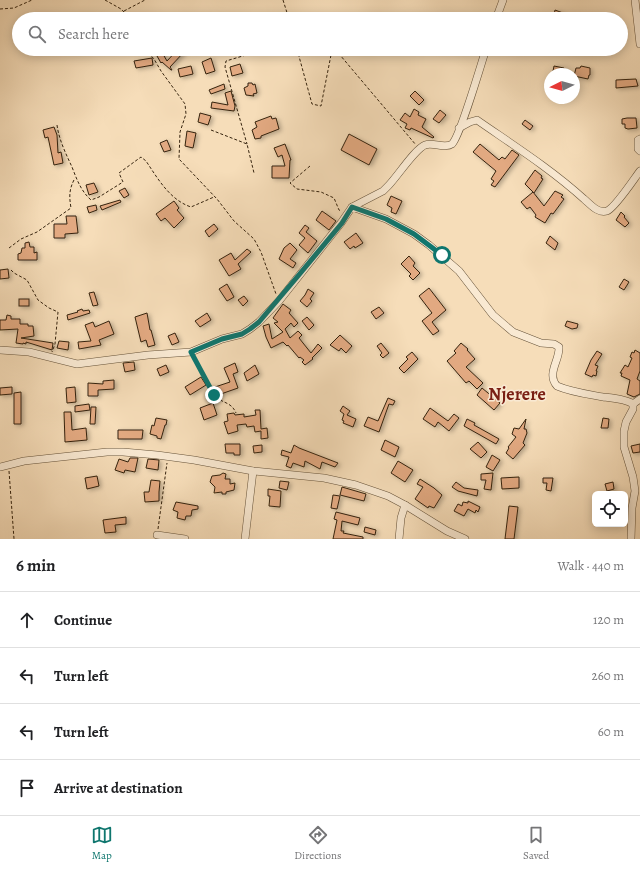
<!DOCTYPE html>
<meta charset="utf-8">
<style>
:root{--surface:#fff;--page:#f6f6f6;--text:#202124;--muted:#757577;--line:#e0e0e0;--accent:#0f766e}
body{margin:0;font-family:Alegreya,serif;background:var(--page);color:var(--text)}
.controls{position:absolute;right:12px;bottom:12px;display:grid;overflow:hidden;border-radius:6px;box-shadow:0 2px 10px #0003}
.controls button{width:36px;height:36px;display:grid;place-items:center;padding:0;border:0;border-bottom:1px solid var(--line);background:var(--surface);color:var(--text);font:20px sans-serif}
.compass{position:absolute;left:544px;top:68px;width:36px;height:36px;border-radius:50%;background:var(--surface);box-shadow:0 2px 10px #0003;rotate:265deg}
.stop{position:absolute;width:12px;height:12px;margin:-9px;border:3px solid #0f766e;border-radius:50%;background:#fff}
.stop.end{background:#0f766e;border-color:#fff;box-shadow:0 1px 4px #0008}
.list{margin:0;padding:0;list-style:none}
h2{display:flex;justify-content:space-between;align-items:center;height:52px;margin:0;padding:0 16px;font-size:17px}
h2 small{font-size:13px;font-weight:400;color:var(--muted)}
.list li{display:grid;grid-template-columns:26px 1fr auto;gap:12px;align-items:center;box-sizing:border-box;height:56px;padding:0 16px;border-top:1px solid var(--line)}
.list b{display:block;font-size:15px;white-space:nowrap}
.list em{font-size:13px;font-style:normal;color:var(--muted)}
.icon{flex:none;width:22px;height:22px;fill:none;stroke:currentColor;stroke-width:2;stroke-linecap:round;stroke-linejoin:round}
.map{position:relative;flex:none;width:640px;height:539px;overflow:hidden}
.search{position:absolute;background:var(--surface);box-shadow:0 2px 10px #0003;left:12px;right:12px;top:12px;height:44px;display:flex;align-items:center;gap:10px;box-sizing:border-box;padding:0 14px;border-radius:22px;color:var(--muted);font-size:15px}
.sheet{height:276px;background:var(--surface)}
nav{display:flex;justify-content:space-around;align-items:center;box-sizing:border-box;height:56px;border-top:1px solid var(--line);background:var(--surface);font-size:11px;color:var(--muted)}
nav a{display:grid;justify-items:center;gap:2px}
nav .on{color:var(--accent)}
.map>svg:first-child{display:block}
</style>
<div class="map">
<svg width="640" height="539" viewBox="0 0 640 539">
<defs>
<filter id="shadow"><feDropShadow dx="2.5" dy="1.5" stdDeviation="2" flood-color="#0004"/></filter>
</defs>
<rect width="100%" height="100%" fill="#f6ddb9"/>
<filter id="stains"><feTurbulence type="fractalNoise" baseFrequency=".005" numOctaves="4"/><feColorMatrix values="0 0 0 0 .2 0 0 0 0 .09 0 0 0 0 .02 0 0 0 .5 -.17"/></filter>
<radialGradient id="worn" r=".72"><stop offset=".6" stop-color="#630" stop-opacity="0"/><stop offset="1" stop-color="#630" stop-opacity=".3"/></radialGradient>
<g fill="#e2a981" stroke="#35230e" filter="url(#shadow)">
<path d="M555 10 563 13 561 19H553Z"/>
<path d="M153 49H160L167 61 178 49H181L184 52 170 67 172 70H171L162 62 161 63Z"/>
<path d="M152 58 153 65 136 68 134 61Z"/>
<path d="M211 58 215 71 206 74 202 62Z"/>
<path d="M240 64 243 73 232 76 230 67Z"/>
<path d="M191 66 193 74 180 77 178 69Z"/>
<path d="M554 66 564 68 563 74 553 71Z"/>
<path d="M581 66 590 68V75H589L588 79 574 76 576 68H580Z"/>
<path d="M636 79 638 86 616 88V80Z"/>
<path d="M248 83H252L253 85 255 84 257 93 253 94 254 96 246 95 244 88 248 86Z"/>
<path d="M224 84 225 89 211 94 209 90Z"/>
<path d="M231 91 235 106 234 111 211 108 212 102 228 105 225 93Z"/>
<path d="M415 91 424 100 419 105 410 96Z"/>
<path d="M414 109 419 112 418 115 426 119 422 127 434 137 433 138 411 128 410 130 405 128 407 124 400 120 405 113 410 117Z"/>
<path d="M440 110 446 115 439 123 433 119Z"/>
<path d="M200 113 211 116 208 125 198 122Z"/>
<path d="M271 116 272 119 276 118 279 129 261 136V138L255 139 252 130 257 127 255 122Z"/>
<path d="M627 118H636L637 128 628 129 625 128V124H622V119Z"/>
<path d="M525 120 533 126 530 130 522 124Z"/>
<path d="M54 127 57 135 58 153 61 152 63 163 54 165 48 137 45 138 43 130Z"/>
<path d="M187 131 196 133 193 148 185 146Z"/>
<path d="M349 134 377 149 369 165 341 150Z"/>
<path d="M167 140 171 150 164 152 160 143Z"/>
<path d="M285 144 291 160H290L289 178H272V166H285L282 155 278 157 274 148Z"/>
<path d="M480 144 499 160 502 157 505 159 512 150 519 155 495 187 491 185 494 181 491 179 496 171 473 152Z"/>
<path d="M535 170 542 176 541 178 543 179 534 193 525 184Z"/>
<path d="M94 183 98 192 89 195 86 185Z"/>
<path d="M125 188 129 195 124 198 119 191Z"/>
<path d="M555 191 563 195 561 197 564 199 553 214 551 213 545 223 535 217 536 215 530 207 527 209 521 202 533 192 544 206Z"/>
<path d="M391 196 402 201 396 214 391 212 392 208 387 205Z"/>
<path d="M120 200 121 202 102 210 100 206Z"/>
<path d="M174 201 179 208 177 210 184 218 174 228 165 218 161 221 156 214Z"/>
<path d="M96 205 97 210 89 213 87 207Z"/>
<path d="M322 211 336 221 329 230 316 220Z"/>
<path d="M621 212 625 216 624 217 629 223 625 227 616 220Z"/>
<path d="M66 216H76L78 233 65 234V238H54V224H67Z"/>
<path d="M214 224 218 229 209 237 205 231Z"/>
<path d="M305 225 309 228 306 232 317 241 308 253 299 245 305 238 299 233Z"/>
<path d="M356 233 363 243 355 248 354 246 350 249 344 242Z"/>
<path d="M550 236 558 243 555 250 546 243Z"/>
<path d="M29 242 30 247H34V253L37 252V260H18V254L21 253 22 248H25V243Z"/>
<path d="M290 243 297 250 290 259 296 263 293 268 279 259 284 248Z"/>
<path d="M247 249 251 252 238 264 241 269 229 276 219 260 231 253 235 260Z"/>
<path d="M409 256 415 263 413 266 420 273 413 280 409 276 411 274 401 264Z"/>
<path d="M8 269 9 278 0 279V270Z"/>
<path d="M624 279 629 282 624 290 619 287Z"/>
<path d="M227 284 234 297 227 301 219 289Z"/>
<path d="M429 288 446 310 432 322 439 331 433 335 422 321 432 313 419 296Z"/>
<path d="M308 289 314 293 310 299 312 301 307 307 300 301 305 295Z"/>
<path d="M94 292 98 305 93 306 89 293Z"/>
<path d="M244 296 248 301 243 306 238 300Z"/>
<rect x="19" y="299" width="10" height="7"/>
<path d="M283 304 291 310 289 313 298 323 294 327 291 323 285 329 290 338 298 331 302 335 299 338 311 353 318 344 322 348 312 358 313 359 305 365 302 362 304 360 300 357 299 358 288 345 287 346 283 342 271 348 266 337 263 326 269 324 272 339 283 332 274 323 278 322 273 318Z"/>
<path d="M379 307 384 313 376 319 371 312Z"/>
<path d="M82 309 83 311 89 310 90 313 68 320 67 315 78 312 77 311Z"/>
<path d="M147 313 150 330H151L155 345 148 347 146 340 141 342 135 317Z"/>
<path d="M207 313 211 320 200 327 195 321Z"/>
<path d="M7 315 11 316V319H20V324H28V326H33L34 336 21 338 53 343 52 350 26 342V344L23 343V344L16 343 18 329 0 330V320H6Z"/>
<path d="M307 317 314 325 309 330 302 321Z"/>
<path d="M109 321 114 334 99 340 101 345 79 349 78 342 91 341 85 325 93 322 95 327Z"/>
<path d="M567 321 578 324 577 328 572 329 565 326Z"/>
<path d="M175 333 179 342 172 345 168 336Z"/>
<path d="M340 335 352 346 346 353 341 348 339 351 330 345Z"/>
<path d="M59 341 69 342 68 350 57 348Z"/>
<path d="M381 343 389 353 383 358 380 355 382 353 377 346Z"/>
<path d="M461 343 468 349 467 350 475 359 466 367 483 383 477 389 469 381 466 383 447 361 456 353 454 351Z"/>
<path d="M635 350 640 353V371L637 379 640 381V394L634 397 627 394 630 380 621 376 622 373H620L625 365 628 367 632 358 630 357 632 352 634 353Z"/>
<path d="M597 351 602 354 595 365 598 366 596 371H597L596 376 593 375 592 377 585 374 591 360Z"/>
<path d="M412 352 418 359 404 373 399 368 408 359 406 357Z"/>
<path d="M134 362 135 370 125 372 123 363Z"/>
<path d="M235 363 238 372 233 374 238 388 218 395 215 387 230 382 224 368Z"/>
<path d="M166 365 169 372 160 376 157 369Z"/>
<path d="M255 365 259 374 247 381 244 373Z"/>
<path d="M201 377 206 385 190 395 185 387Z"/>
<path d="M114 380V389L98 390V396H88V383L103 384V381Z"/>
<path d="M12 387V394L0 395V388Z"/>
<path d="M75 387 76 402 67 403 66 388Z"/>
<path d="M482 388 500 403 494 410 477 395Z"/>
<path d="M21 392V424H14V393Z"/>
<path d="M388 398 395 401 393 405 389 404 379 432 364 426 368 417 378 421Z"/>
<path d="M213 403 217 415 204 420 200 408Z"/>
<path d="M89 404 90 410 75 412V406Z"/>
<path d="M343 406 350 411 347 415 356 419 353 427 343 423 344 421 342 420 344 414 340 411Z"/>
<path d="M91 407H96L95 424H90Z"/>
<path d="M430 408 448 421 454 414 459 418 449 431 438 422 435 427 423 419Z"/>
<path d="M255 410H260L261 429 267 428 268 438 261 439V431L255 432 254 426 247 427 246 424 237 425 238 431 228 434 224 422 228 421 227 414 234 413 235 415 244 414V417L256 415Z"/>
<path d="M64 412H71L72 430 86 428 87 440 65 442Z"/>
<path d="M156 418 167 420 166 425H165L161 439 157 438V436L150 434 152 425 154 426Z"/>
<path d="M603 418 609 419 608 428H601Z"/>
<path d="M467 419 475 423 474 425 499 439 496 444 464 426Z"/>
<path d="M526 419 524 429H526L527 433 523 443 525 445 513 459 506 453 509 448 508 447 516 437 512 434 514 428 519 429Z"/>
<path d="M118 430H143L142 439H118Z"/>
<path d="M385 440 399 447 395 457 381 450Z"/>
<path d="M478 442 487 452 481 458 470 449Z"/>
<path d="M225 444H240V455H234V453H226Z"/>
<path d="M640 444V452L633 453 631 446Z"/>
<path d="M262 445V452L254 453 253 446Z"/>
<path d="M294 445 299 448 338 463 335 467 322 462 320 469 305 461 304 467 293 463 291 468 286 466 289 457 281 455 282 450 291 453Z"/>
<path d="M492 455 500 460 493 471 486 467Z"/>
<path d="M130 458H138L135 472 125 470 124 473 115 470 119 459 128 462Z"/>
<path d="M148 459 159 460 158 470 146 468Z"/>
<path d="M398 461 413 470 405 482 391 473Z"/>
<path d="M223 473 226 474 225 479H230V484L235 483 234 490 226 492V494H222V492L214 493 215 487 210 482 212 476 220 475Z"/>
<path d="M493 473 491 490 484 489 486 480H481V474Z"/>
<path d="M97 476 99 486 87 489 85 478Z"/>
<path d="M519 477V488L502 489 501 478Z"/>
<path d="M543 478H553L551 491 546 490 547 483H543Z"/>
<path d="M420 479 434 488 442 495 434 508 429 506 428 508 415 499 423 487 417 484Z"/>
<path d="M151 480 160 481 159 492V501L145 502 144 492H149Z"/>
<path d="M280 481 289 482 287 490 279 488Z"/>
<path d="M456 482 464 488 478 490 477 496 458 491 452 487Z"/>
<path d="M613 482 614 489 607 491 605 484Z"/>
<path d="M342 487 366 494 364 501 340 495Z"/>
<path d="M268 489 281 491 280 507 269 506 270 496H268Z"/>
<path d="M333 495 340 496 337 509 331 508Z"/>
<path d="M468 501 480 507 478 512 476 510 475 513 468 509 464 516 454 511 458 504 462 506 463 502 468 503Z"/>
<path d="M176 502 198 506V509L192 510 191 516H186L185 520 177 518 178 512 173 510Z"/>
<path d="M509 506 518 507 514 539H505Z"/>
<path d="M336 512 360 518 358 525 342 521 341 531H344L343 533 363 537V539H333L337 520 334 519Z"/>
<path d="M126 517V524L115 525 116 532 105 533 103 520Z"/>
<path d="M365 527 376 530 375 535 364 532Z"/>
</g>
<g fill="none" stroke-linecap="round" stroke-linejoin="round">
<g stroke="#655239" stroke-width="8">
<g id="minor">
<path d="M635 0 640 44"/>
<path d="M496 19 503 0"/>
<path d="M459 128 470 122 477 120C513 145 551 169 584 199 590 204 598 214 607 211 615 208 634 179 640 171"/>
<path d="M640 139 638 140V149L640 151"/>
<path d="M352 207 383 191 388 186C397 177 415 149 425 145 433 142 445 149 452 144 460 137 481 64 486 49"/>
<path d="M0 350 29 352 77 364 148 355 191 352 222 339 242 334 250 329 259 322 279 301 341 223 352 207 386 219 414 234 429 245 459 271 493 315 513 332 541 343 554 344 559 347C560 360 546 374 557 386 571 392 587 394 603 397 612 398 626 399 633 404"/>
<path d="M633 404 640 399"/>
<path d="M0 467 24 461 107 452H123L157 455 194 460 253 471 324 478 356 485 388 496 405 505 447 531 465 539"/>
<path d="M157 535 185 539"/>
<path d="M245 539 253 471"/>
<path d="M399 539 401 518 405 505"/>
<path d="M631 539 632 508 635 491 633 477 624 447V431L626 422 633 409V404"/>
</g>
</g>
<g stroke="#35230e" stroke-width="1" stroke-dasharray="3 2" stroke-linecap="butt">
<path d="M105 0 121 9 131 19"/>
<path d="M283 0 289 19"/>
<path d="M0 9 14 8 32 0"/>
<path d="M124 11 145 0"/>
<path d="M145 49 154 59 161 71 185 104 186 114 180 132 179 159 217 199 234 221 254 239 261 252 276 294"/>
<path d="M297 49 312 104 321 106 331 55H340L416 145"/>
<path d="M246 55 226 61 225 67 247 144"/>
<path d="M57 125C59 140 66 154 72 167 77 180 81 191 91 200L99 197 123 182 119 173 141 157 146 161C158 179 170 200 191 207L214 197"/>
<path d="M211 130 247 144 254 173"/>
<path d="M310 166 290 183 297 189 321 192 334 198 339 210 341 211"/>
<path d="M9 248 21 239 37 232 71 208C69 196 69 189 75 178"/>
<path d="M11 270 14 273 27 280 38 300 49 308 58 312 55 344 52 352"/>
<path d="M194 358C199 367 208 387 214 395 222 404 231 401 236 413"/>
<path d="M9 471 14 539"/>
<path d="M158 529 167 463"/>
</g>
<use href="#minor" stroke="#f9e9d2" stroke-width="7"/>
</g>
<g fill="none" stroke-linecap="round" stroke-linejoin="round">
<path stroke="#0f766e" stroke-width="5" d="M214 395 191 352 222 339 242 334 250 329 259 322 298 276 342 223 352 207 386 219 414 234 442 255"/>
</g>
<g text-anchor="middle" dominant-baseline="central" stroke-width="3" stroke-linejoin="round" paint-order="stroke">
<g font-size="18" font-weight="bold" fill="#7a1f14" stroke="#f9e9d2">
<text x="517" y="394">Njerere</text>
</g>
</g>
<rect width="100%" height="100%" filter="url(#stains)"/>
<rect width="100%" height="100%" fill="url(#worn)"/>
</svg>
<div class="controls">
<button><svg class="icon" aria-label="locate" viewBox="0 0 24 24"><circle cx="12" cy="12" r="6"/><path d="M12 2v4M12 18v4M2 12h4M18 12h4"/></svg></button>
</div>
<svg class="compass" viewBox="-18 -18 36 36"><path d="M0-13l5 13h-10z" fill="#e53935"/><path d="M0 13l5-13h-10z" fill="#757577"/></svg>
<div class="stop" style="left:442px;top:255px"></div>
<div class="stop end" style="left:214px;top:395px"></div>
<div class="search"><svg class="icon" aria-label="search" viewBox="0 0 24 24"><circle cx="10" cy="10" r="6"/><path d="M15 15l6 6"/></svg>Search here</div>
</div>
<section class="sheet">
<h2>6 min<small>Walk · 440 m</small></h2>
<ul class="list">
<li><svg class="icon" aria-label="ahead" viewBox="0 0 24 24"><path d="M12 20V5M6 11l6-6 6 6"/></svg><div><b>Continue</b></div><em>120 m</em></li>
<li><svg class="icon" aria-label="left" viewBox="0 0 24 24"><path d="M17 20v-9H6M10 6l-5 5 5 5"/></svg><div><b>Turn left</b></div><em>260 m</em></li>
<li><svg class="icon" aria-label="left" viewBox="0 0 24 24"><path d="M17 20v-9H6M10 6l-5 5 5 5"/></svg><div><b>Turn left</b></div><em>60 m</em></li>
<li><svg class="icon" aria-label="arrive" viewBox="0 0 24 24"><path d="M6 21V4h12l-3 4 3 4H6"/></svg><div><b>Arrive at destination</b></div></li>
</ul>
</section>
<nav>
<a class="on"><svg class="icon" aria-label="map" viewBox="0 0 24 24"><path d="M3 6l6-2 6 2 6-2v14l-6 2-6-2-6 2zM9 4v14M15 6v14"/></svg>Map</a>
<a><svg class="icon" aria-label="directions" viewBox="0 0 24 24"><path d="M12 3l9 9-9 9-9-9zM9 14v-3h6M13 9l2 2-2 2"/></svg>Directions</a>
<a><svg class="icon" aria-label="saved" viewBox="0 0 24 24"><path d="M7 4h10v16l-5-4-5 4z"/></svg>Saved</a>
</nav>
